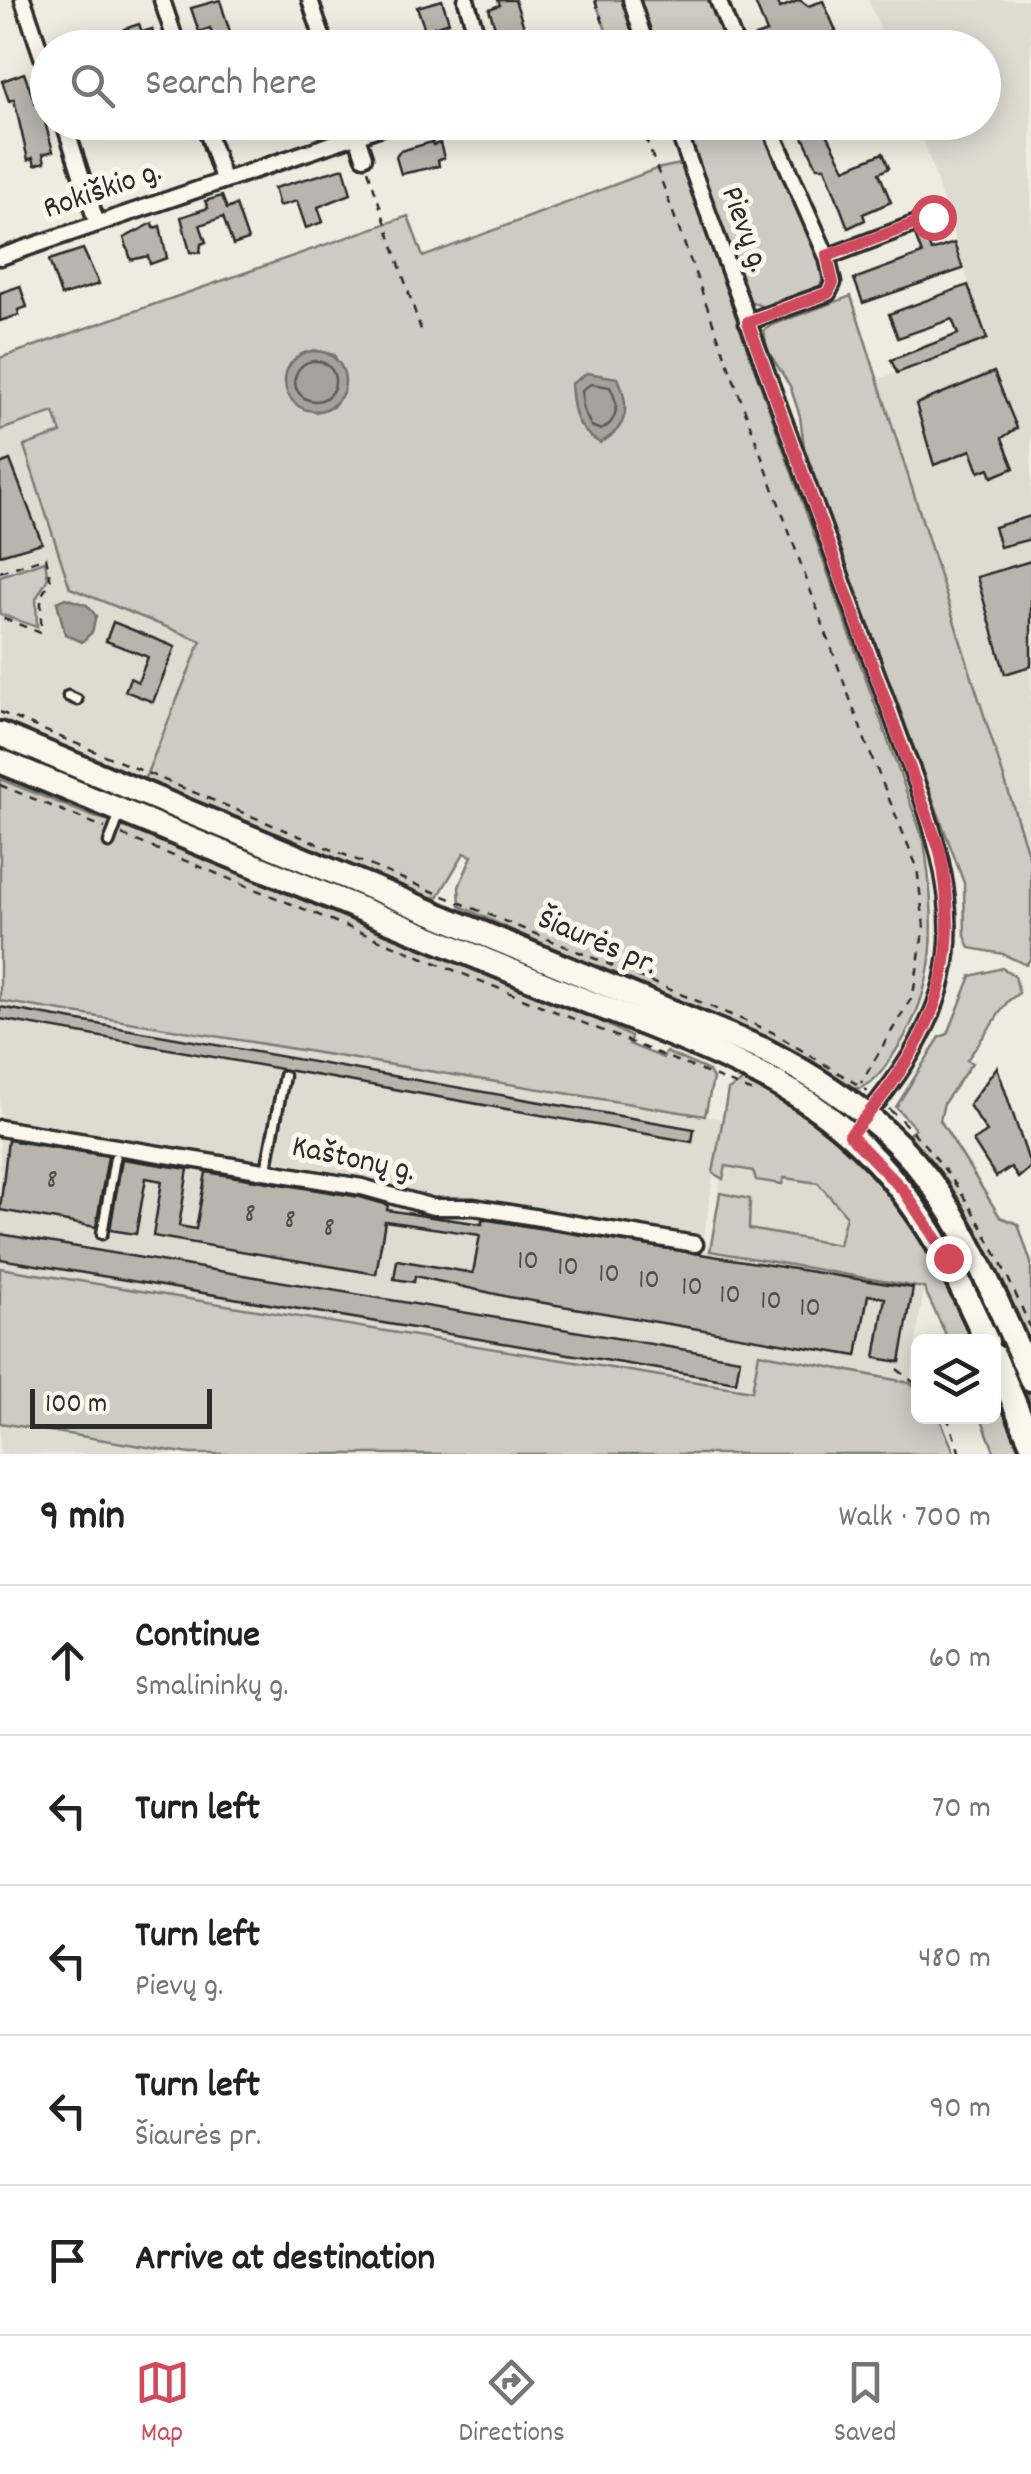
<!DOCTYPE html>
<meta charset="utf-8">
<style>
:root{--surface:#fff;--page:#f2f2f2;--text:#222;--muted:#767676;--line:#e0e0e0;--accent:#d1495b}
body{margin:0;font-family:Dekko,sans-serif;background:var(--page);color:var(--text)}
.controls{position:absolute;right:30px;bottom:30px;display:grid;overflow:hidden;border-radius:15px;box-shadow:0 5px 25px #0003}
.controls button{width:90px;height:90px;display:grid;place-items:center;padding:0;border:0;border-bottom:2px solid var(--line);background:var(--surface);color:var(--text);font:50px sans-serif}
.scale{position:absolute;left:30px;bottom:25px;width:182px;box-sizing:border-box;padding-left:10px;border:5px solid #2b2b2b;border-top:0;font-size:28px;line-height:35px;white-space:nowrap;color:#2b2b2b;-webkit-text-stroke:8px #fbf7ec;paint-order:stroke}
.stop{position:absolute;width:30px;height:30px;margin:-22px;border:8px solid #d1495b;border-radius:50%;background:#fff}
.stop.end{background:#d1495b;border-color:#fff;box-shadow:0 2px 10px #0008}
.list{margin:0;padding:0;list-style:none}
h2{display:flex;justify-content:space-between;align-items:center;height:130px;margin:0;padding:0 40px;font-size:42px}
h2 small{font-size:32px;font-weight:400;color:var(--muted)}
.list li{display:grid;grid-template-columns:65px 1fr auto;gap:30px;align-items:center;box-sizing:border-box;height:150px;padding:0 40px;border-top:2px solid var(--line)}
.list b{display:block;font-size:38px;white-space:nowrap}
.list p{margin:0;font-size:32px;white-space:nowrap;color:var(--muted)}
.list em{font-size:32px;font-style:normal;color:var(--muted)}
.icon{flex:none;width:55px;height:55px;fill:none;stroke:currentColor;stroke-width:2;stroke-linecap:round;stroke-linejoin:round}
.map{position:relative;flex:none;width:1031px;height:1454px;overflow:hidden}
.search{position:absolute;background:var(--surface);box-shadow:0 5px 25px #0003;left:30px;right:30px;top:30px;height:110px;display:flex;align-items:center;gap:25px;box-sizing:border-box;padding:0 35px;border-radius:55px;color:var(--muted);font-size:38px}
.sheet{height:880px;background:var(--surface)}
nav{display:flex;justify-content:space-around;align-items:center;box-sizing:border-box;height:140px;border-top:2px solid var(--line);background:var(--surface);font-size:28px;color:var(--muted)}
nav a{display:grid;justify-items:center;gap:5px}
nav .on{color:var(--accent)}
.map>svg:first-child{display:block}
</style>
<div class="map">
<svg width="1031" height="1454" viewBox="0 0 1031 1454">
<rect width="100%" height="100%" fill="#eeebe0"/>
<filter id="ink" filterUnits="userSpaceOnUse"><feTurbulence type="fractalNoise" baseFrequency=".01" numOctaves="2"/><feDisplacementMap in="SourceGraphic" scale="20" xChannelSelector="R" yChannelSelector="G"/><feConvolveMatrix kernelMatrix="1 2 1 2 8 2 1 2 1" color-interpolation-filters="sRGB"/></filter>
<g filter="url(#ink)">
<g fill="#dedbd1">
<path d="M868 0H1031V863L877 380 987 339 918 123 984 122V48L888 47Z"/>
<path d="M54 412 62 433 25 446 70 588 201 640 143 783 0 724V430Z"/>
<path d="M0 1001 722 1119 702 1249 710 1250 723 1160 821 1177 924 1288 910 1383 759 1353 753 1391 0 1268Z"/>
<path d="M0 1423 190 1454H0Z"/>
</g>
<g fill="#cecbc2" stroke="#7c7b76" stroke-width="2.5" fill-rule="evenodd">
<path d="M595 0H623L641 47H612Z"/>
<path d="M640 0H713L732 47H657Z"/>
<path d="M684 123H763L826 270 820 286 763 307 749 301Z"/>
<path d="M681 164 924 841C935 917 941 985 895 1052 884 1068 877 1082 858 1089L460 906 459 887 472 856 464 853 438 897H422L143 783 201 641 70 588 24 446 61 433 54 412 0 430V358L408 216 423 257 656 169ZM314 350 335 355 343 392 333 407 316 412 297 357Z"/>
<path d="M851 296 1031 863V958L1026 965 1003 954 970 948 965 936 964 883 805 454 800 416 790 386 767 349 764 330 772 325Z"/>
<path d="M45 561 48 578 36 599 37 627 0 614V576Z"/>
<path d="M0 779 94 817 136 826 564 1003 631 1037 629 1044 663 1058 666 1052 709 1071 713 1079 705 1116 0 1001Z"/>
<path d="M1002 968 1015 976 1019 993 1008 1001 967 1060 972 1063 944 1103 940 1120 1000 1217 1018 1224 1031 1263V1354L963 1205 909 1134 915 1128 896 1107 940 1037 948 1034 971 976Z"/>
<path d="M745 1080C813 1102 880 1167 919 1225 943 1260 958 1304 977 1341H949L924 1288 710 1251 720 1193 750 1199 749 1229 839 1245 846 1215 818 1183 784 1178 782 1184 756 1180 753 1171 726 1166 723 1179 713 1173 728 1090Z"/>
<path d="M878 1143H883L940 1211 975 1272 1031 1401V1422L877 1147Z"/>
<path d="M0 1268 752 1391 759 1353 910 1383 918 1391V1416L939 1417 955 1454H190L0 1423Z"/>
<path d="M994 1380 1026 1454H995L981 1417 994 1416Z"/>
</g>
<g fill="#a4a29a" stroke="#74726e" stroke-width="2.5">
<circle cx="315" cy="381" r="30"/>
<path d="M587 373 618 378C630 407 629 427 600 443 575 429 573 411 571 384Z"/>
<path d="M65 598 87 605 96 616 92 632 82 642 65 634 57 602Z"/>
</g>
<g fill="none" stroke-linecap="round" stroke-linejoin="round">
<g stroke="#5b5b57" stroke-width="2.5">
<circle cx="315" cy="381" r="20"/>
<path d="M591 384 610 387C619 403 619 421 601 430L591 426 583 409 582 390Z"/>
</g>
</g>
<g fill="#b8b5ae" stroke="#2b2b2b" stroke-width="2.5">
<path d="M220 0 227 23 236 48H218L210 28 199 32 191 8Z"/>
<path d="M442 0 449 22 425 30 417 7Z"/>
<path d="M498 0H515L531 48H514L507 27 496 30 489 9 500 5Z"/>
<path d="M754 0H777L780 8 800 0 808 6 823 1 836 31 821 38 825 48H812L806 35 774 48H760L755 36 767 32Z"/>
<path d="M139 24 142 32 152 29 157 48H118L116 40 126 36 124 29Z"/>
<path d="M24 73 35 103 39 101 53 151 43 154 45 162 35 165 33 158 28 160 14 99 9 101 2 81Z"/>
<path d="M806 122H821L845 169 883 153 889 168 879 173 891 202 863 214 865 220 848 228 825 167H817L798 126Z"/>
<path d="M432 142 433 145 440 143 444 158 438 160 439 166 401 174 396 157 400 151Z"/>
<path d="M344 168 351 194 318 207 323 222 306 228 297 201 279 206 274 188Z"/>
<path d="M222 196 227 209 236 205 248 240 233 245 223 217 200 225 206 242 201 244 200 253 190 252 181 217 208 208 205 201Z"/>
<path d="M153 223 154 228 160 226 167 258 150 264 148 256 131 260 124 238Z"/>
<path d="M924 232 931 251 954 243 963 269 863 303 854 279 922 254 915 235Z"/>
<path d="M83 249 99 284 61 296 49 260Z"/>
<path d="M968 285 987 339 897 373 891 360 958 334 952 319 898 338 889 314Z"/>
<path d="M20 286 27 307 18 310 19 315 0 321V293Z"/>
<path d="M994 372 1017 428 1002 438 1014 468 992 477 989 468 979 472 971 450 934 465 916 404Z"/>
<path d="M10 460 42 543 0 555V464Z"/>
<path d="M1031 516V539L1000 547 994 527Z"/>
<path d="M1031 561V666L1005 674 977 577Z"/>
<path d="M113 622 175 647 153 702 125 691 130 678 138 682 148 657 106 641Z"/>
<path d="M0 1007 694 1129 692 1142 0 1019Z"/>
<path d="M997 1067 1031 1167 1018 1178 1011 1167 996 1177 973 1141 987 1132 969 1105Z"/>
<path d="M8 1140 108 1156 96 1227 0 1210Z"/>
<path d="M122 1159 188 1169 179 1226 196 1229 206 1172 360 1197 388 1205 387 1210 431 1217 482 1224V1219L913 1288 900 1362 875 1358 885 1298 868 1295 857 1356 509 1297 415 1276 414 1282 394 1279 397 1260 473 1273 480 1235 385 1221 376 1274 153 1236 162 1181 146 1178 136 1234 110 1230Z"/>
<path d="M0 1234 740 1359 736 1382 0 1259Z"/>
</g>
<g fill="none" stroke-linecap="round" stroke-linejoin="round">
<g stroke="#2b2b2b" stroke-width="15">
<g id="service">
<path d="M68 696 77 700"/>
<path d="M109 843 119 816"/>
<path d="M266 1171 284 1076"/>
<path d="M102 1234 115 1158"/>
</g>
</g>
<g stroke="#2b2b2b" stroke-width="21">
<g id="minor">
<path d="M23 0 48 74"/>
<path d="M162 0 178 48"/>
<path d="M310 0 326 48"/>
<path d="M466 0 481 48"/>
<path d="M631 0 647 48"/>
<path d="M718 0 737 48"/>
<path d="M64 122 97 224"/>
<path d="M204 122 223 179"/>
<path d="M352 122 364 157"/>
<path d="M675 122 922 798C973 944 951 1020 850 1135"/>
<path d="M0 257 396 122"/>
<path d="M827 257 933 217"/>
<path d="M747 322 828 293 833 283 827 257 768 122"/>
<path d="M0 1128 362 1187 433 1207H474L695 1244"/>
</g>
</g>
<g stroke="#2b2b2b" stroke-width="30">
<g id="primary">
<path d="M0 734 764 1050C930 1136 960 1216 1031 1379"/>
<path d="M0 761C182 837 364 911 546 985 629 1019 759 1062 827 1116 904 1175 949 1255 987 1342"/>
<path d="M994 1356 1031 1442"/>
</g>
</g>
<g stroke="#2b2b2b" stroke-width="2.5" stroke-dasharray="8 8" stroke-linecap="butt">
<path d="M595 0 612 48"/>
<path d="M640 122 866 743 917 867 924 926 913 995 861 1083"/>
<path d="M368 170 421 330"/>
<path d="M0 572 46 557 51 581 41 596V633L0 617"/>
<path d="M0 712 772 1032 868 1091"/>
<path d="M0 785 105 828"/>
<path d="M122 835 753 1092"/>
<path d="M889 1109C958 1170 995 1246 1031 1329"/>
<path d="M897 1369 918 1386"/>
<path d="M947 1416 960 1454"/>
</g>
<use href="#service" stroke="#fbf7ec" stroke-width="8"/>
<use href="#minor" stroke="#fbf7ec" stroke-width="14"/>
<use href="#primary" stroke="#fbf7ec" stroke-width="22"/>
</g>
</g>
<g fill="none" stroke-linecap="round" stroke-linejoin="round" filter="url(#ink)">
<path stroke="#d1495b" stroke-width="12" d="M933 217 827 256 833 283 828 293 748 322 940 851C965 973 930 1044 850 1135L904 1191 948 1258"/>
</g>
<g text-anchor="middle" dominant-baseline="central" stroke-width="10" stroke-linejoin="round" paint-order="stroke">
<g font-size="28" fill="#4e4e4c">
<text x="52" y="1182">8</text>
<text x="250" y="1216">8</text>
<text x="290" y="1222">8</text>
<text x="329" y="1230">8</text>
<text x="528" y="1263">10</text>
<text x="568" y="1269">10</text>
<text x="609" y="1276">10</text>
<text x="649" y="1282">10</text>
<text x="692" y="1289">10</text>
<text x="730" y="1297">10</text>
<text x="771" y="1303">10</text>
<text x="810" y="1310">10</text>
</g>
<g font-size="32" fill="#2b2b2b" stroke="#fbf7ec">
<text transform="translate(103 192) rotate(-19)">Rokiškio g.</text>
<text transform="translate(743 230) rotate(70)">Pievų g.</text>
<text transform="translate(597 944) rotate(23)">Šiaurės pr.</text>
<text transform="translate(353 1161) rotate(12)">Kaštonų g.</text>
</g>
</g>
</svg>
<div class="controls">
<button><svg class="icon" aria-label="layers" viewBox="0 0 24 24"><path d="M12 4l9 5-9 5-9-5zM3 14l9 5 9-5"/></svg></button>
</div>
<div class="scale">100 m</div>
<div class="stop" style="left:933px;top:217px"></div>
<div class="stop end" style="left:948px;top:1258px"></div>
<div class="search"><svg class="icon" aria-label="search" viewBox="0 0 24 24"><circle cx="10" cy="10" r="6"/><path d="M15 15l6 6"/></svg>Search here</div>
</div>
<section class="sheet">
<h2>9 min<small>Walk · 700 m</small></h2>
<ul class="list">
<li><svg class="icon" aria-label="ahead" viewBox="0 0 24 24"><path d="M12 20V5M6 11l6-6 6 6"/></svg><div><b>Continue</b><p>Smalininkų g.</p></div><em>60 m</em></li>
<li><svg class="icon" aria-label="left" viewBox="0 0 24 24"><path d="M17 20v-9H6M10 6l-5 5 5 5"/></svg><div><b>Turn left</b></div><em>70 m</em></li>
<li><svg class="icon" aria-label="left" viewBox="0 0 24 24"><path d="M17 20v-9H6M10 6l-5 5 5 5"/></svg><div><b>Turn left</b><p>Pievų g.</p></div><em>480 m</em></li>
<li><svg class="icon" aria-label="left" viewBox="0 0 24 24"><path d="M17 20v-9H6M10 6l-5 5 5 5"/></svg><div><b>Turn left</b><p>Šiaurės pr.</p></div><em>90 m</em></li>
<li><svg class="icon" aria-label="arrive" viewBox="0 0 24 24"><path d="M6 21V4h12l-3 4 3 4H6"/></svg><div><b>Arrive at destination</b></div></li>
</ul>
</section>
<nav>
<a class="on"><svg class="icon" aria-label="map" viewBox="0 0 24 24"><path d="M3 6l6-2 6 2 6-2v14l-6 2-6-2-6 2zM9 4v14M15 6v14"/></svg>Map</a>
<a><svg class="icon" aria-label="directions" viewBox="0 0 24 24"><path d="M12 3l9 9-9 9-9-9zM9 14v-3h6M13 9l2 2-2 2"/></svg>Directions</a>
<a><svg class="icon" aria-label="saved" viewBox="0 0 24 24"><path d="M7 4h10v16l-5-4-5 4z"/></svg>Saved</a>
</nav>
